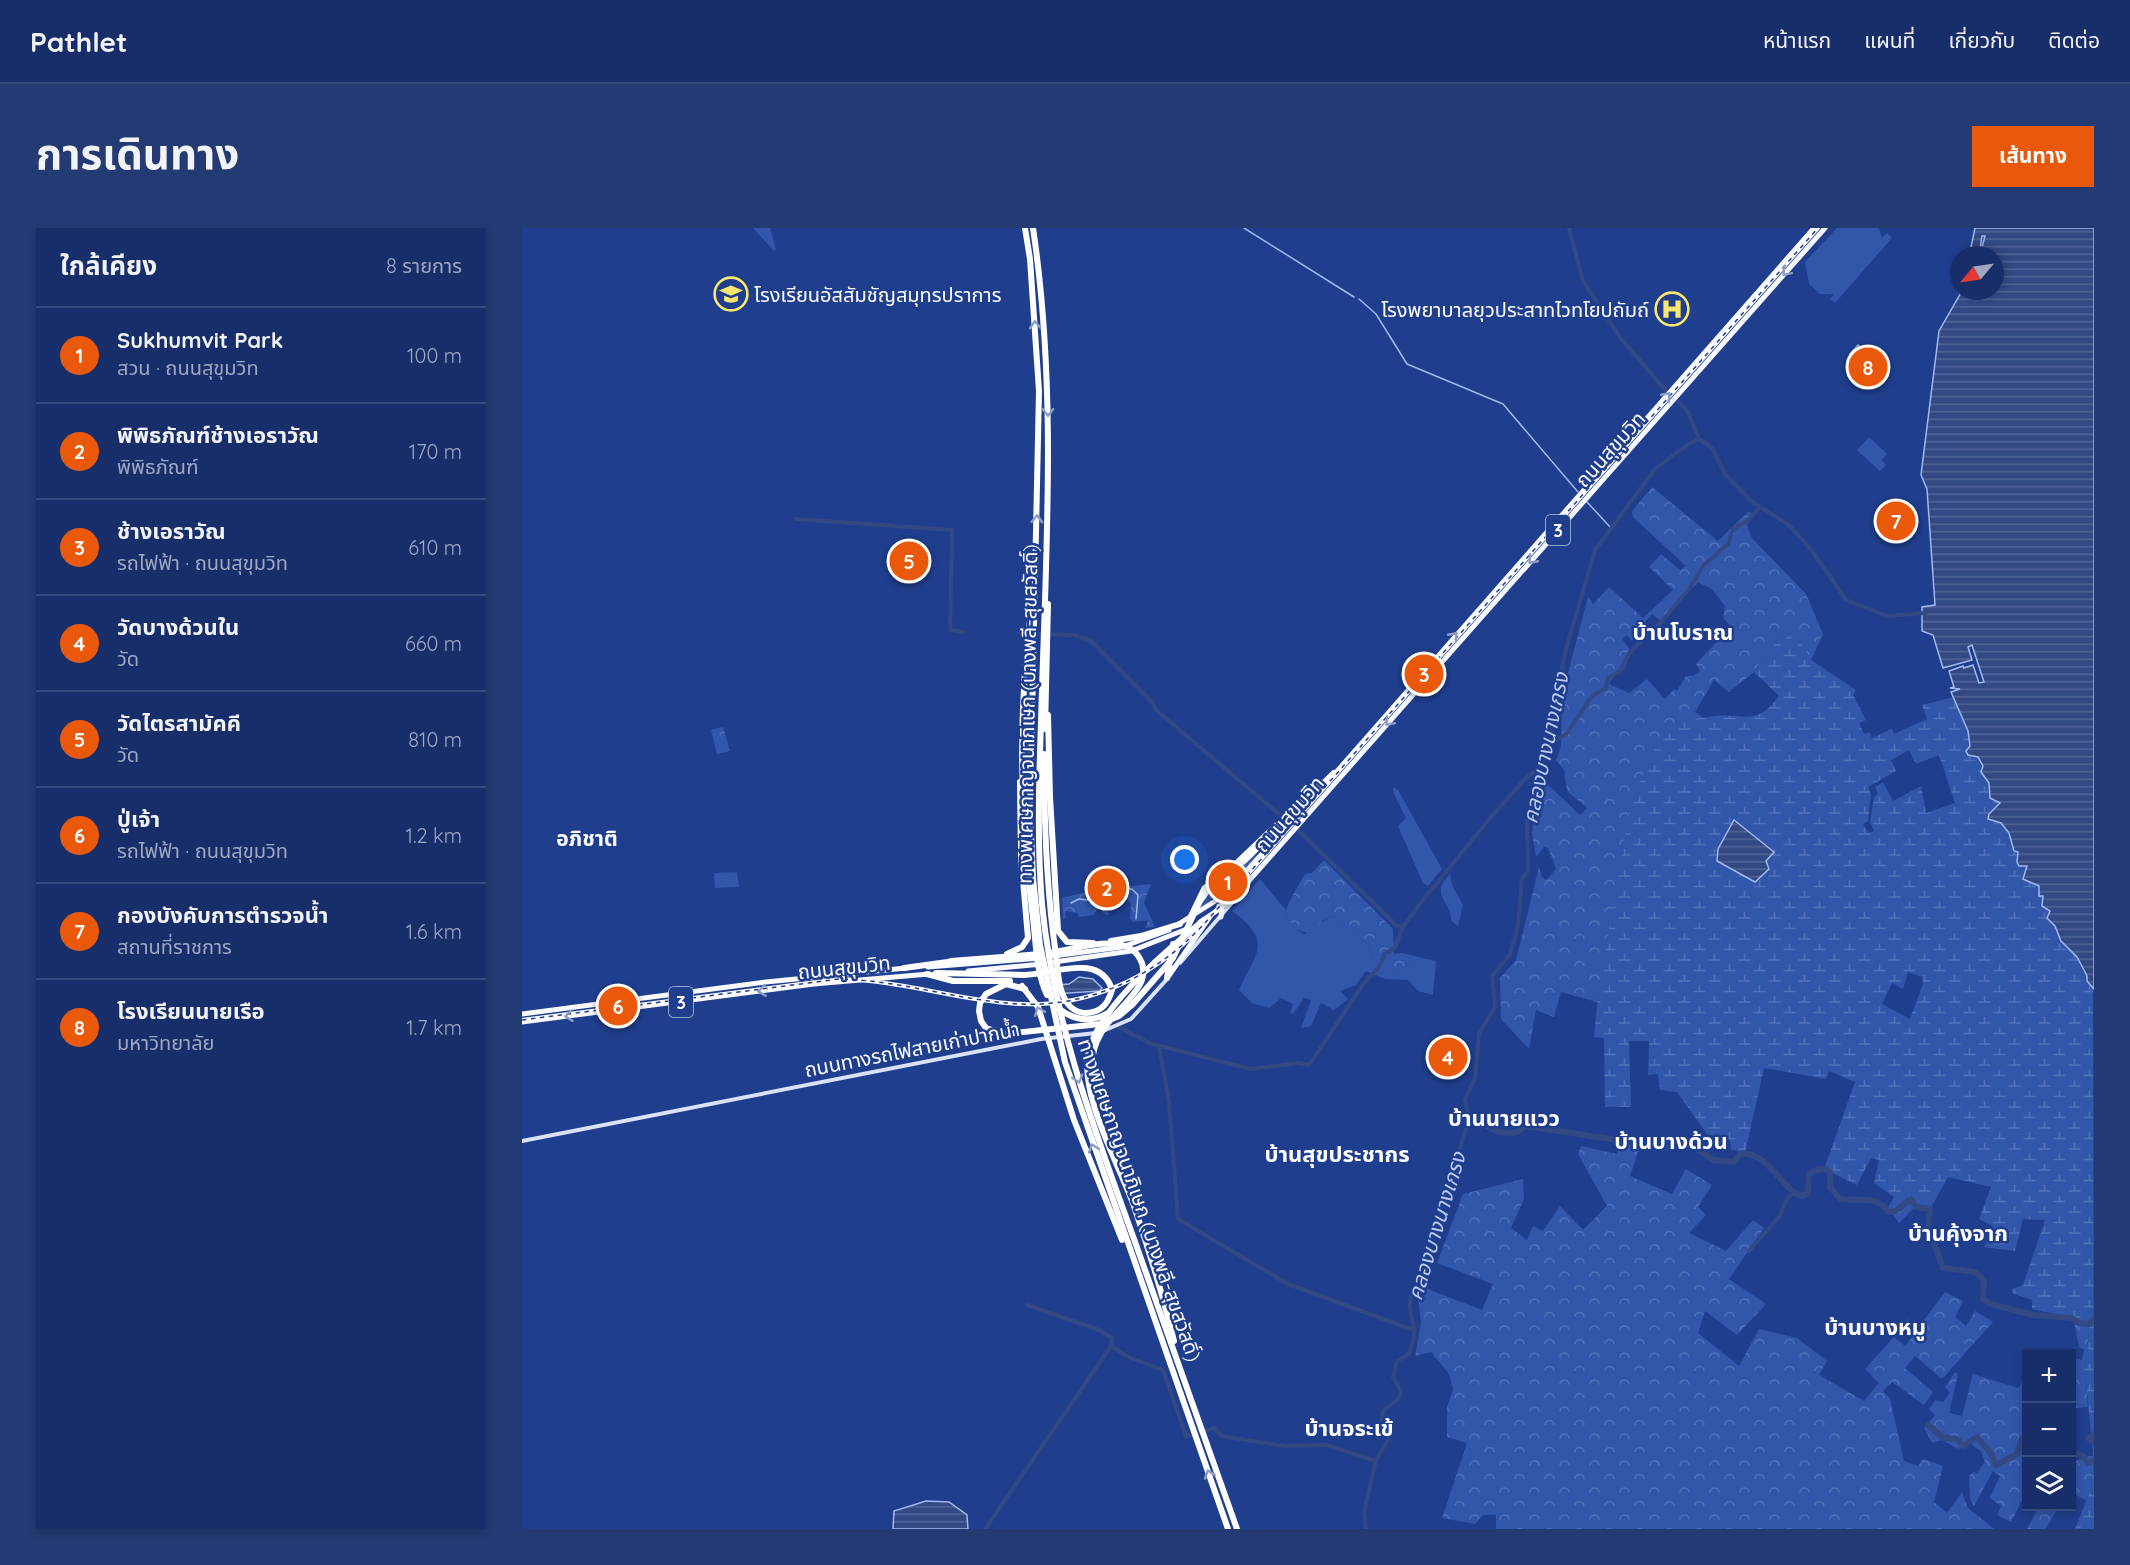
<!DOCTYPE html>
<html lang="th">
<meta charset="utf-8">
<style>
:root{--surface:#172e6a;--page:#243a72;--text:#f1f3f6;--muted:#9ea8c1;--line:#364a7e;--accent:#ea580c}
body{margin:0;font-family:Quicksand,"Noto Sans Thai",sans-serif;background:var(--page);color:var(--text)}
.controls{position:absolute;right:18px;bottom:18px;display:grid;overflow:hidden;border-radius:0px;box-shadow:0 3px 9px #0003}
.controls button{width:54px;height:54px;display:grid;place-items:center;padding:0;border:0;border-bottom:2px solid var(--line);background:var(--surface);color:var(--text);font:30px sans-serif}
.compass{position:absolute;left:1428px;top:18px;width:54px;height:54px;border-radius:50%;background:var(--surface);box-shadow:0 3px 9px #0003;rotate:241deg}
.you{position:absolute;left:663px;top:632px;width:21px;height:21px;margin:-15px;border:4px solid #fff;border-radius:50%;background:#1a73e8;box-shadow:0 0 0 9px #1a73e833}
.badge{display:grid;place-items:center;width:39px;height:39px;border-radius:50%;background:var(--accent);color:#fff;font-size:20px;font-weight:700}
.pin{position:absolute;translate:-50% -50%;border:3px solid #fff;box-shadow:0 2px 6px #0006}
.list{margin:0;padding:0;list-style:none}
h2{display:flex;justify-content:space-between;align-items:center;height:78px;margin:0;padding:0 24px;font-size:26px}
h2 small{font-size:20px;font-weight:400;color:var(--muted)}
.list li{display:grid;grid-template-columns:39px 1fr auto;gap:18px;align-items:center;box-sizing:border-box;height:96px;padding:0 24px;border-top:2px solid var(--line)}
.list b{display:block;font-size:22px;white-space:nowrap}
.list p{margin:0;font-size:20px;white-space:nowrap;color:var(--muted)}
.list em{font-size:20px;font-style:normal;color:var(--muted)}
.icon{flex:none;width:33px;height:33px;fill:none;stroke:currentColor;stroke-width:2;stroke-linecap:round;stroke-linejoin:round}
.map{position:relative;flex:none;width:1572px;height:1301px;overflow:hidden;border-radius:0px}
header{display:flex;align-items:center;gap:36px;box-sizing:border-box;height:84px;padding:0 30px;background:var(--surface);border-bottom:2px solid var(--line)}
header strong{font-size:28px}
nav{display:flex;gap:33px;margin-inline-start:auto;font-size:21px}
.intro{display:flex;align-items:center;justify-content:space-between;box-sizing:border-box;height:144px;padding:0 36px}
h1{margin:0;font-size:42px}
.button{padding:15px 27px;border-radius:0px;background:var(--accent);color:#fff;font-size:21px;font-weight:700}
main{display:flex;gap:36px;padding:0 36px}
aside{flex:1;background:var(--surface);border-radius:0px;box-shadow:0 3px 9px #0003}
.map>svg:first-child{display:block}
</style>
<header>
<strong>Pathlet</strong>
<nav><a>หน้าแรก</a><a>แผนที่</a><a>เกี่ยวกับ</a><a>ติดต่อ</a></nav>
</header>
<div class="intro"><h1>การเดินทาง</h1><a class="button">เส้นทาง</a></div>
<main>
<aside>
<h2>ใกล้เคียง<small>8 รายการ</small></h2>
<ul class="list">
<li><span class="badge">1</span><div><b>Sukhumvit Park</b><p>สวน · ถนนสุขุมวิท</p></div><em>100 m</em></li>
<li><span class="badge">2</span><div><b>พิพิธภัณฑ์ช้างเอราวัณ</b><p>พิพิธภัณฑ์</p></div><em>170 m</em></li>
<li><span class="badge">3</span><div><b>ช้างเอราวัณ</b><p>รถไฟฟ้า · ถนนสุขุมวิท</p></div><em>610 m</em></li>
<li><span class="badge">4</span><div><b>วัดบางด้วนใน</b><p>วัด</p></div><em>660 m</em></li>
<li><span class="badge">5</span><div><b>วัดไตรสามัคคี</b><p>วัด</p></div><em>810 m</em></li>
<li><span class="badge">6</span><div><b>ปู่เจ้า</b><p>รถไฟฟ้า · ถนนสุขุมวิท</p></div><em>1.2 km</em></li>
<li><span class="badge">7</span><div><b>กองบังคับการตำรวจน้ำ</b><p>สถานที่ราชการ</p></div><em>1.6 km</em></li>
<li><span class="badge">8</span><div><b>โรงเรียนนายเรือ</b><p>มหาวิทยาลัย</p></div><em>1.7 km</em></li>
</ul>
</aside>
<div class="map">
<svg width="1572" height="1301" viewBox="0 0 1572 1301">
<defs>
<pattern id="forest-crowns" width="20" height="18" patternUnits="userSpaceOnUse" patternTransform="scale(1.5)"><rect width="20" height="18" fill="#3257aa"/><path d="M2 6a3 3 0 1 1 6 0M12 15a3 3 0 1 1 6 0" fill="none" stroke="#5170b7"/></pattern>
<pattern id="wetland-marsh" width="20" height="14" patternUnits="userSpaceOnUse" patternTransform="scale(1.5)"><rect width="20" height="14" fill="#3257aa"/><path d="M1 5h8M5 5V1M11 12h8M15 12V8" fill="none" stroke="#5170b7"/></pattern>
<pattern id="park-tufts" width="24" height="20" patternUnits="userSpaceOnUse" patternTransform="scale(1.5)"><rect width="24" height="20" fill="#3257aa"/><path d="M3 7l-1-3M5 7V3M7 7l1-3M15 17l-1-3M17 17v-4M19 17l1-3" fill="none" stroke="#5170b7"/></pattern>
<pattern id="water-rules" width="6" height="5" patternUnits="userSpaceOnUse" patternTransform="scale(1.5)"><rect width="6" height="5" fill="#334984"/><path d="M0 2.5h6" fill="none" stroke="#526496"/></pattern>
</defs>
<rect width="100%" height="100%" fill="#1f3e8d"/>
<g fill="#3257aa">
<path d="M231 0H248L254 22 252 23Z"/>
<path d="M1315 0H1357L1360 10 1365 5 1370 10 1313 75 1308 71 1312 66H1298L1287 56 1283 34Z"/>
<path d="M1347 209 1365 226 1360 232 1364 237 1358 243 1335 222Z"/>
<path d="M871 559 876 562 920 641 906 658 901 655 876 598 884 590 872 566Z"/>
<path d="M215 644 217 659 193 660 192 645Z"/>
<path d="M928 646 930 657 941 677 936 698 929 693C930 672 906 668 928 646Z"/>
<path d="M738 651 764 682 763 685 774 702 782 706 811 687 846 716 851 733 873 743 900 730 914 733 911 767 896 763 886 752 863 751 844 743 834 757 818 763 826 771 812 782 799 775 789 798 779 800 789 772 782 770 771 786 768 785 771 776 759 770 747 780 730 775 717 762C734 724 752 714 710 683Z"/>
</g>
<g fill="url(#forest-crowns)" fill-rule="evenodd">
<path d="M1130 259 1196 313 1227 283 1231 287 1225 297 1229 309 1284 366 1301 406 1289 432 1276 410 1255 412 1232 444 1207 464 1192 452 1173 484 1183 491 1142 502 1089 696 1075 774 1039 764 1032 789 1014 782 1007 821 979 791 978 750 994 732 1017 639 1020 649 1024 652 1034 641 1026 620 1022 619 1014 629 1010 604 1019 550 1058 587 1065 580 1045 563 1042 542 1034 532 1039 518 1040 468 1066 369 1071 376 1087 359 1121 390 1151 362 1127 339 1139 326 1158 342 1164 338 1111 289 1110 283ZM1176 354 1190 361 1203 378 1201 390 1209 398 1204 403 1210 410 1207 413 1201 407 1174 436 1178 443 1171 448H1164L1155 463 1152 461 1143 471 1125 451 1107 465 1087 456C1091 447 1095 448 1101 442 1107 435 1105 429 1109 423L1100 411 1105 407 1110 413 1125 397 1123 394 1130 386 1139 393 1160 368 1162 369Z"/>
<path d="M201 499 208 523 195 526 189 502Z"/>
<path d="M802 632 871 701 872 726 880 725 900 730 873 743 866 742 851 733 846 716 811 687 800 693 792 706 774 702 763 685C768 670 775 660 783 646L790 645Z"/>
<path d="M629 656 622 675 633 699 623 700 626 692 611 694 608 691 609 675 600 667 588 671 584 677 587 687 582 686 576 679 572 687 556 689V685L543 683 544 690 541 691 540 670 572 662Z"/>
<path d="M1098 914 1119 916 1108 948 1150 966 1164 941 1190 957 1176 979 1184 987 1167 1005 1204 1023 1231 992 1242 1000 1207 1051 1244 1076 1215 1107 1183 1083 1176 1105 1217 1138 1237 1101 1275 1110 1305 1133 1297 1147 1342 1173 1357 1155 1343 1141 1372 1109 1383 1118 1391 1108 1380 1097 1385 1091 1396 1100 1423 1064 1441 1073 1433 1089 1444 1098 1453 1083 1471 1094 1420 1151 1393 1128 1383 1140 1411 1164 1402 1177 1370 1154 1361 1163 1368 1171 1382 1233 1396 1238 1401 1231 1421 1238 1412 1274 1425 1285 1440 1264 1446 1280 1472 1301H974V1287H961L953 1296 920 1290 945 1215 925 1209V1179L931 1161 927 1146 909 1124 893 1128 899 1095 896 1069 903 1060 960 1082 971 1056 915 1035 941 966 1001 951 1002 971 989 1000 1005 1012 1011 998 1021 1003 1038 978 1061 1002 1085 978 1056 926 1059 918 1095 926Z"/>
<path d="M1551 1089 1568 1093 1563 1145 1566 1179 1554 1180 1550 1199V1130L1560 1132 1562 1122 1557 1119Z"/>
<path d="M1433 1144 1436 1146 1427 1185 1440 1188 1451 1146 1496 1160 1504 1148V1265L1489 1294 1475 1287 1479 1278 1468 1270 1478 1248 1471 1243 1452 1278 1448 1271 1447 1248 1451 1244 1455 1245 1463 1234 1459 1223 1445 1213 1436 1221 1420 1212 1410 1215 1402 1200 1413 1187 1407 1181 1413 1172 1421 1174 1428 1165 1423 1159Z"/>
<path d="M1567 1228H1571L1572 1253 1564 1272 1550 1265V1234Z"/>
<path d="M1517 1279H1536L1524 1301H1505Z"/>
</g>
<g fill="url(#wetland-marsh)" fill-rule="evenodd">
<path d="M1276 410 1289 432 1334 462 1331 467 1344 492 1337 495 1342 506 1347 504 1350 510 1370 501 1372 506 1405 491 1400 477 1432 469 1446 504 1449 526 1456 529 1467 555 1468 570 1478 575 1470 593C1489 596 1496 621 1500 638H1505V653C1520 654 1521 665 1520 678L1528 683 1525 690 1533 698 1539 713 1555 729 1560 742 1571 757 1572 1235 1563 1145 1568 1093 1510 1081V1072L1490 1065V1061L1501 1057 1523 992 1501 991 1493 1023 1462 1019 1471 998 1457 991 1469 959 1426 949 1408 981 1392 980 1377 995 1366 979 1372 969 1352 955 1357 932 1349 930 1335 957 1302 941 1333 854 1307 843 1304 851 1242 840 1223 925 1209 921 1208 912 1185 906 1155 864 1138 862 1136 846 1126 847 1127 813H1107L1109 879H1083L1082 810 1072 809 1076 767 1109 573 1142 502C1158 496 1176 490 1193 488 1224 485 1233 499 1257 468L1232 444 1255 412ZM1387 522 1394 536 1417 527 1433 575 1404 585 1399 558 1371 573 1361 554 1353 559 1356 566 1352 569 1348 594 1352 603 1347 605 1341 596 1346 593 1349 566 1346 559 1374 543 1369 532ZM1386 744 1400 749 1401 756 1388 791 1360 776 1370 755 1381 761Z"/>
<path d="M1572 1253V1301H1553Z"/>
</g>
<path fill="url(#park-tufts)" d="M731 624 737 630 721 648 680 683 674 680 682 667Z"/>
<g fill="url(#water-rules)" stroke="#a0b9ee" stroke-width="1.5">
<path d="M1453 0H1572V761L1565 753V748L1555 729 1539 713 1533 698 1525 690 1528 683 1520 678 1521 668H1517V658L1501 651 1505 638H1497L1495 634 1496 624 1492 623 1487 605 1479 595 1466 591 1467 586 1478 575 1468 570 1467 555 1459 544 1461 538 1456 529 1446 527 1444 523 1448 518 1446 503 1429 464 1438 461 1428 460 1432 459 1427 443 1441 438 1442 440 1451 437 1457 455 1462 454 1450 417 1446 419 1450 432 1421 440 1411 407 1400 403V379L1413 377 1405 261 1399 247 1417 103 1440 63H1473V27H1458L1463 8H1460L1458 21 1449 19Z"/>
<path d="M1336 117 1354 134 1347 143 1328 126Z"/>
<path d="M1212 592 1252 624 1244 633 1247 641 1233 654 1195 633 1196 621Z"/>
<path d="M557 749 571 751 580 760 578 763 531 766 535 757 547 756Z"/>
<path d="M404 1273 427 1274 445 1287 446 1301H371L372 1283Z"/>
</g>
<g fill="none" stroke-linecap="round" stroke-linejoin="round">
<g stroke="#a0b9ee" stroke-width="1.5">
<path d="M722 0 832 69"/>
<path d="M837 71 854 86 885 136 981 176 1056 264"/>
<path d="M1065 274 1089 300"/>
<path d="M549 675 557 671 565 672 582 664 610 661 616 667 614 691"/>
</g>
<g stroke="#334984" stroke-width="4">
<path d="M1047 0 1061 53 1097 108 1144 163"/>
<path d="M1157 174 1166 184 1177 211"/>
<path d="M274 291 430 302 428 402 441 404"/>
<path d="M497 405 549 407"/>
<path d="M552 407 569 413 631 475 634 482 658 502"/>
<path d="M660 504 758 587"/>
<path d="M1030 515 1045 505 1070 468 1084 460 1086 450 1098 443 1108 424 1140 393 1167 361 1182 337 1206 316 1211 301 1225 293 1238 279"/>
<path d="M777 603 873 696 880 700"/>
<path d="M597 799 627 815 728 841 776 835 787 837 842 755 857 739 863 726 873 720 880 700 897 677 969 589 1004 550 1016 541"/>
<path d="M637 818 647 874 656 991 766 1056 891 1102"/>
<path d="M1227 1023 1257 989 1265 971 1272 964"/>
<path d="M589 1118 606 1129 641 1142 664 1208 693 1200 699 1208 762 1218 805 1217 853 1233"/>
<path d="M463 1301 589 1118 590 1110 577 1102 505 1077"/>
<path d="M844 1301 842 1284 854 1232 866 1212 859 1199 861 1183 876 1171 879 1163 871 1149 875 1133 887 1126C888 1120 892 1113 892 1107 893 1096 887 1085 888 1074 891 1054 904 1047 906 1021L947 891 943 871 953 850 957 806 973 779 970 748 988 726 996 698 1000 651 1006 643 1005 595 1013 549 1029 516 1032 481 1044 421 1073 322 1133 241 1168 215 1177 211 1190 220 1203 246 1230 274 1266 296 1291 324 1324 372 1365 388 1404 385"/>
</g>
<g stroke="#334984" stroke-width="6">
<path d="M947 891C967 896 984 916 1003 898L1010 899 1148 920 1172 919 1191 932 1212 934 1218 926C1246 922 1260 963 1280 968L1286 965 1287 946C1295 941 1300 939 1308 944V959L1318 971C1336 974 1355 966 1366 984L1373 983 1389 971 1394 979 1408 981 1406 999 1421 1040 1454 1044 1462 1053 1461 1071 1469 1076 1511 1087 1550 1090 1557 1095 1567 1096 1572 1091"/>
<path d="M1406 1197 1421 1210 1435 1211 1441 1218 1455 1209 1468 1224 1474 1237 1495 1226 1500 1210 1504 1208"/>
<path d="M1572 1206 1566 1210 1572 1215"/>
<path d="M1550 1225 1560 1227 1566 1235 1572 1232"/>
</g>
<g stroke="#d9e2f9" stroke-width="4">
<path d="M658 735 720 663"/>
<path d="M581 803 609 791 646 750"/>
<path d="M0 913 519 811 574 805"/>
</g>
<g stroke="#f8faff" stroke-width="5">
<path d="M810 549 1292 0"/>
<path d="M697 678 700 682 699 689"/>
<path d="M667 691 682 660 715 634 799 554"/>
<path d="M678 694 699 680 725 655 1303 0"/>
<path d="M655 697 703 667 793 567"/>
<path d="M531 728 600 719 647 702"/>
<path d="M532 734 609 723 665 701"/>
<path d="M406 739 519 730"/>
<path d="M446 743 520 736"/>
<path d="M646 749 687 690"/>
<path d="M0 786 244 754 384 740"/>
<path d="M0 794 292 756 407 746"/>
</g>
<g stroke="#fff" stroke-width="6">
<path d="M503 0 508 31 517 163 508 584 511 650 518 717 543 834 706 1301"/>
<path d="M511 0C534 153 525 307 520 461 518 533 514 604 520 676 531 792 572 901 612 1011 647 1107 681 1204 715 1301"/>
<path d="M509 383C496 485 498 589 511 690 514 715 514 744 525 767"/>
<path d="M526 487 528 569 536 703 545 714 571 715"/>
<path d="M523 501 526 376"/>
<path d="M589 713 619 708 658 696"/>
<path d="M531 724C555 721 604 703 618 731 623 739 622 750 617 758 605 778 584 791 575 813 568 829 569 846 572 863"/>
<path d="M485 726 500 719 506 710 499 629 498 554"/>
<path d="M429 733 518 726"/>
<path d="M382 740 433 733"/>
<path d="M414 745 502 747C531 746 579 724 590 762 587 771 584 779 574 783 564 787 553 785 546 776 536 763 536 743 534 727 524 660 522 594 522 526"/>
<path d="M405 746 431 753H488"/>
<path d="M645 750 651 716"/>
<path d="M500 758 516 779 552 892 600 1012"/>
<path d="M503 761 484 756 464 766 458 775 457 783 459 793 464 800 483 806 578 796 597 788 610 777 651 730 678 673 688 659 723 632 812 545"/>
<path d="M537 781C552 792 569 795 586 785"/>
<path d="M652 1113C641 1068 627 1022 612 978 597 936 554 862 568 819 582 775 647 720 682 692"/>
</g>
<g stroke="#fff" stroke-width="4">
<path id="rail" d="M0 792 317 751C374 752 429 770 485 775 561 783 631 751 682 696L1296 0"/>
</g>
<use href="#rail" stroke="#1f3e8d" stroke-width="1.5" stroke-dasharray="4.5" stroke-linecap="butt"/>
</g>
<defs><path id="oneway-chevron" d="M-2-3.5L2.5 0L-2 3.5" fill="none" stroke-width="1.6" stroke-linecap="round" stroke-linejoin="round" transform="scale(1.5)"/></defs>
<g stroke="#8c9cc6">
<use href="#oneway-chevron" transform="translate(1264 44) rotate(131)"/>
<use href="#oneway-chevron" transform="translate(1145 168) rotate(-48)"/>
<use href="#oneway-chevron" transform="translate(1010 332) rotate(132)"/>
<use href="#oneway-chevron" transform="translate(932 408) rotate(-48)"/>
<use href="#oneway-chevron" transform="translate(867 494) rotate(131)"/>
<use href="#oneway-chevron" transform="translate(240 763) rotate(172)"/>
<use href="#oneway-chevron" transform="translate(47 788) rotate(173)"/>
</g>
<g stroke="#8f9ec6">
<use href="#oneway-chevron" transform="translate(513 97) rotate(-94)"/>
<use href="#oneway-chevron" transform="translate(526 184) rotate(89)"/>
<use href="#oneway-chevron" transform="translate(515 291) rotate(-88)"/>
<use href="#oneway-chevron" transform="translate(517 783) rotate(-112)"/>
<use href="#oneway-chevron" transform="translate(556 851) rotate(73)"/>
<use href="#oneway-chevron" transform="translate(571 920) rotate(-110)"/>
<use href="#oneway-chevron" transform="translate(687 1246) rotate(-109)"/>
</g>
<defs>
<g id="school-ring" transform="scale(1.725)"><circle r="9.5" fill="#1f3e8d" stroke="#fae76d" stroke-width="1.5"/><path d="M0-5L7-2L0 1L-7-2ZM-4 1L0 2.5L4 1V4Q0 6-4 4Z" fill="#fae76d"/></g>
<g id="hospital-ring" transform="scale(1.725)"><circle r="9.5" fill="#1f3e8d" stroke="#fae76d" stroke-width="1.5"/><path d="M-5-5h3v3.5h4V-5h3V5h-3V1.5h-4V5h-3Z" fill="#fae76d"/></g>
</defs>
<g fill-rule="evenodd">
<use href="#school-ring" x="209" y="66"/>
<use href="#hospital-ring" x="1150" y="81"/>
</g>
<g text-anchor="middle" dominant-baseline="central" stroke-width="5" stroke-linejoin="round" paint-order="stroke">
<g fill="#1f3e8d" stroke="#bcc5dd" stroke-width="1.5">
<rect x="1024" y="287" width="24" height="30" rx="4.5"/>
<rect x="147" y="759" width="24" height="30" rx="4.5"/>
</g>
<g font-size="18" font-weight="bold" fill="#fff">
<text x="1036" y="302">3</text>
<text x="159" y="774">3</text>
</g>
<g font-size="20" fill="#fff" stroke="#1f3e8d" text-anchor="start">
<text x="232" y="66">โรงเรียนอัสสัมชัญสมุทรปราการ</text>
<text x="1127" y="81" text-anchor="end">โรงพยาบาลยุวประสาทไวทโยปถัมถ์</text>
</g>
<g font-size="20" fill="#fff" stroke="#1f3e8d">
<text transform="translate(1088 221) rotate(-48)">ถนนสุขุมวิท</text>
<text transform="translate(505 486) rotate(-89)">ทางพิเศษกาญจนาภิเษก (บางพลี-สุขสวัสดิ์)</text>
<text transform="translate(767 586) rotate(-49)">ถนนสุขุมวิท</text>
<text transform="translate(322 739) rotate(-6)">ถนนสุขุมวิท</text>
<text transform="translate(390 821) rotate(-11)">ถนนทางรถไฟสายเก่าปากน้ำ</text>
<text transform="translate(618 972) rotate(71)">ทางพิเศษกาญจนาภิเษก (บางพลี-สุขสวัสดิ์)</text>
</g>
<g font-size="21" font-style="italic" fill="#b9cbf3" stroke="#1f3e8d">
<text transform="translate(1023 520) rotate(-78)">คลองบางนางเกรง</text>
<text transform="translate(914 998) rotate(-73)">คลองบางนางเกรง</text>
</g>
<g font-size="21" font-weight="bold" fill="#fff" stroke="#1f3e8d">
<text x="65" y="610">อภิชาติ</text>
</g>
<g font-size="22" font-weight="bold" fill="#fff" stroke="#1f3e8d">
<text x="1161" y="404">บ้านโบราณ</text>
<text x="982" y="890">บ้านนายแวว</text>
<text x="1149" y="913">บ้านบางด้วน</text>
<text x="815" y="926">บ้านสุขประชากร</text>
<text x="1436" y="1005">บ้านคุ้งจาก</text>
<text x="1353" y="1099">บ้านบางหมู</text>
<text x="827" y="1200">บ้านจระเข้</text>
</g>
</g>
</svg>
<div class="controls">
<button>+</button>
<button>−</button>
<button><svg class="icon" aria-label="layers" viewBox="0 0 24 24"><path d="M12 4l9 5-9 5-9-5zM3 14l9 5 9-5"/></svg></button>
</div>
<svg class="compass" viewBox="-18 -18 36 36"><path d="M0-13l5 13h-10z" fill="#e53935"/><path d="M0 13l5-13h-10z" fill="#9ea8c1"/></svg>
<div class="you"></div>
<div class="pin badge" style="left:706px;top:654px">1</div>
<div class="pin badge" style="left:585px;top:660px">2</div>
<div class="pin badge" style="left:902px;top:446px">3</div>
<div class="pin badge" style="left:926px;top:829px">4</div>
<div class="pin badge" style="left:387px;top:333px">5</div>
<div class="pin badge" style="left:96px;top:778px">6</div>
<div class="pin badge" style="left:1374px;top:293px">7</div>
<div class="pin badge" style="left:1346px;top:139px">8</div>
</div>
</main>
